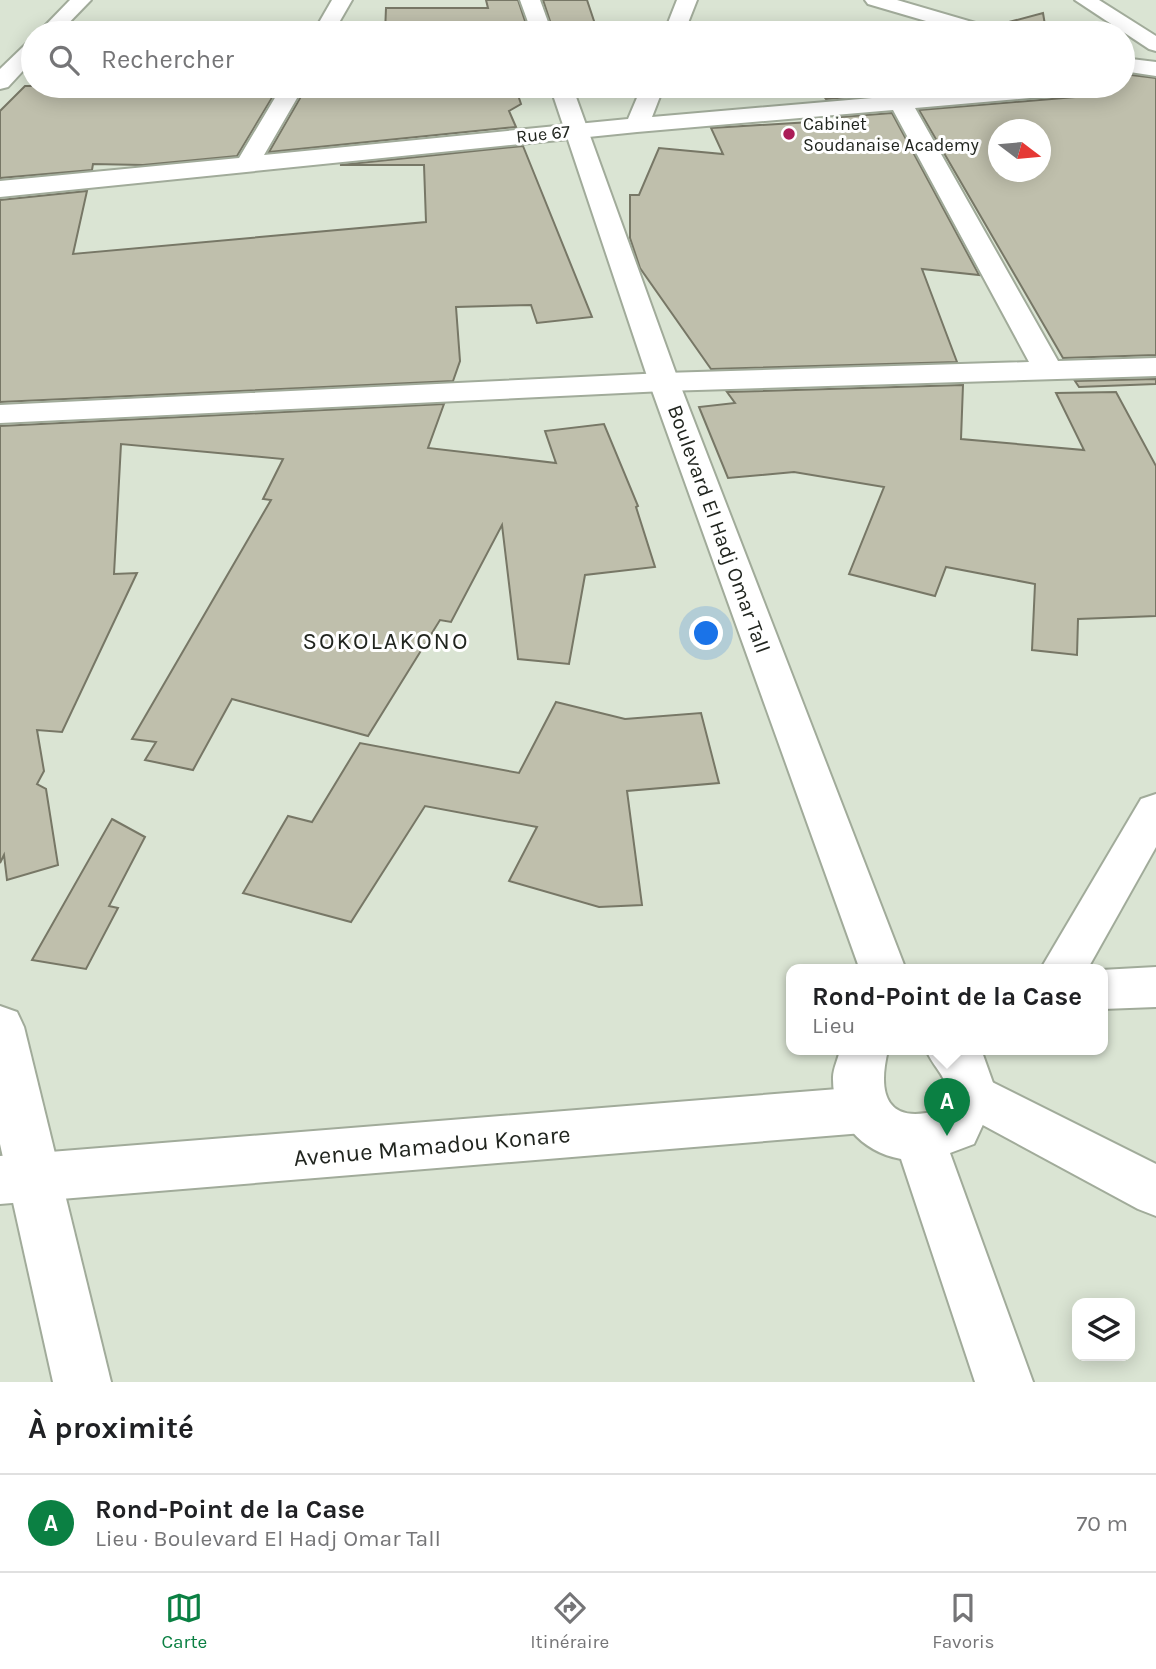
<!DOCTYPE html>
<html lang="fr">
<meta charset="utf-8">
<style>
:root{--surface:#fff;--page:#f6f6f6;--text:#202124;--muted:#757577;--line:#e0e0e0;--accent:#0b8043}
body{margin:0;font-family:Karla,sans-serif;background:var(--page);color:var(--text)}
.controls{position:absolute;right:21px;bottom:21px;display:grid;overflow:hidden;border-radius:14px;box-shadow:0 4px 18px #0003}
.controls button{width:63px;height:63px;display:grid;place-items:center;padding:0;border:0;border-bottom:2px solid var(--line);background:var(--surface);color:var(--text);font:35px sans-serif}
.compass{position:absolute;left:988px;top:119px;width:63px;height:63px;border-radius:50%;background:var(--surface);box-shadow:0 4px 18px #0003;rotate:106deg}
.you{position:absolute;left:707px;top:634px;width:24px;height:24px;margin:-18px;border:5px solid #fff;border-radius:50%;background:#1a73e8;box-shadow:0 0 0 10px #1a73e833}
.badge{display:grid;place-items:center;width:46px;height:46px;border-radius:50%;background:var(--accent);color:#fff;font-size:23px;font-weight:700}
.pin{position:absolute;translate:-50% -58px;filter:drop-shadow(0 2px 4px #0008)}
.pin::after{content:'';position:absolute;top:37px;width:24px;height:21px;background:inherit;clip-path:polygon(0 0,100% 0,50% 100%)}
.popup{position:absolute;left:786px;top:964px;width:322px;height:91px;box-sizing:border-box;display:grid;place-content:center;border-radius:14px;background:var(--surface);filter:drop-shadow(0 2px 5px #0005);font-size:23px;white-space:nowrap;color:var(--muted)}
.popup b{font-size:26px;color:var(--text)}
.popup::after{content:'';position:absolute;left:50%;top:100%;margin-left:-14px;border:14px solid transparent;border-top-color:var(--surface)}
.list{margin:0;padding:0;list-style:none}
h2{display:flex;justify-content:space-between;align-items:center;height:91px;margin:0;padding:0 28px;font-size:30px}
h2 small{font-size:23px;font-weight:400;color:var(--muted)}
.list li{display:grid;grid-template-columns:46px 1fr auto;gap:21px;align-items:center;box-sizing:border-box;height:98px;padding:0 28px;border-top:2px solid var(--line)}
.list b{display:block;font-size:26px;white-space:nowrap}
.list p{margin:0;font-size:23px;white-space:nowrap;color:var(--muted)}
.list em{font-size:23px;font-style:normal;color:var(--muted)}
.icon{flex:none;width:38px;height:38px;fill:none;stroke:currentColor;stroke-width:2;stroke-linecap:round;stroke-linejoin:round}
.map{position:relative;flex:none;width:1156px;height:1382px;overflow:hidden}
.search{position:absolute;background:var(--surface);box-shadow:0 4px 18px #0003;left:21px;right:21px;top:21px;height:77px;display:flex;align-items:center;gap:18px;box-sizing:border-box;padding:0 24px;border-radius:38px;color:var(--muted);font-size:26px}
.sheet{height:189px;background:var(--surface)}
nav{display:flex;justify-content:space-around;align-items:center;box-sizing:border-box;height:98px;border-top:2px solid var(--line);background:var(--surface);font-size:19px;color:var(--muted)}
nav a{display:grid;justify-items:center;gap:4px}
nav .on{color:var(--accent)}
.map>svg:first-child{display:block}
</style>
<div class="map">
<svg width="1156" height="1382" viewBox="0 0 1156 1382">
<rect width="100%" height="100%" fill="#dae4d3"/>
<g fill="#bfbfac" stroke="#776" stroke-width="2" fill-rule="evenodd">
<path d="M486 0H518L529 33H385L386 8H488Z"/>
<path d="M543 0H587L598 33H554Z"/>
<path d="M1043 13 1045 25 1068 33H1002L994 26Z"/>
<path d="M1123 74 1156 78V355L1063 358 919 110 1087 96 1096 92 1100 86H1123ZM998 130H1040V172H998Z"/>
<path d="M25 86H279L237 156 143 165 93 164 92 170 0 178V111Z"/>
<path d="M307 86H515L521 104 509 111 516 127 269 152Z"/>
<path d="M816 86H983L826 99Z"/>
<path d="M892 113 979 275 922 269 957 362 711 369 640 268 630 238V195H639L659 148 723 154 711 128 843 120 841 117Z"/>
<path d="M523 146 592 317 537 323 531 305 456 307 460 361 453 381 0 402V200L87 191 73 254 426 222 424 165H340Z"/>
<path d="M1156 379V384L1079 387 1075 381Z"/>
<path d="M963 385 961 439 1084 450 1056 393 1116 392 1156 466V616L1078 619 1077 655 1032 650 1035 584 946 567 935 596 849 574 884 487 794 472 728 478 699 407 735 403 727 392Z"/>
<path d="M444 404 428 448 556 463 545 431 604 424 638 506 636 507 655 567 585 575 569 664 518 659 502 525 451 622 440 620 368 736 232 699 193 770 145 760 156 742 132 739 271 500 263 499 283 459 121 444 114 574 137 573 62 732 37 730 44 771 37 784 46 789 58 865 7 880 4 855 0 863V426Z"/>
<path d="M556 702 625 719 701 713 719 783 627 791 642 905 599 907 509 881 537 827 425 806 351 922 243 893 288 816 312 822 360 743 519 773Z"/>
<path d="M112 819 145 837 109 906 118 908 86 969 32 960Z"/>
</g>
<g fill="none" stroke-linecap="round" stroke-linejoin="round">
<g stroke="#a1ab9a" stroke-width="4">
<g id="minor">
<path d="M70 0H91L59 33H38Z"/>
<path d="M332 0H352L333 33H313Z"/>
<path d="M677 0H697L684 33H664Z"/>
<path d="M865 0H897L996 29 999 33H967L868 4Z"/>
<path d="M1075 0H1099L1156 36V51L1149 49Z"/>
<path d="M33 42V60L8 87 0 89V69L26 44Z"/>
<path d="M1123 58 1156 62V76L1123 71Z"/>
<path d="M282 86H304L264 155 628 119 642 86H664L652 117 1011 86H1097L1094 91 1086 93 915 108 1058 361 1156 358V376L664 391 0 423V405L664 373 1029 362 893 110 637 132 0 197V181L239 158Z"/>
<path d="M1156 794V847L1087 970H1040L1141 799Z"/>
<path d="M1156 967V1007L1103 1009 1101 970Z"/>
<path d="M0 1006 17 1012 24 1027 111 1382H53L0 1144Z"/>
<path d="M972 1072 1156 1164V1216L1138 1209 955 1110 947 1094 955 1078Z"/>
</g>
</g>
<g stroke="#a1ab9a" stroke-width="4">
<g id="tertiary">
<path d="M520 0H540L552 33H532Z"/>
<path d="M550 86H572L679 382 906 970H860L649 382Z"/>
<path d="M840 1050H888C877 1095 887 1125 939 1110 955 1078 939 1078 926 1050L982 1052 997 1094 974 1144 950 1153 1033 1382H975L901 1159C861 1152 832 1119 833 1077 833 1069 838 1059 840 1050Z"/>
</g>
</g>
<g stroke="#a1ab9a" stroke-width="4">
<path id="secondary" d="M863 1087 881 1094 888 1110 881 1126 863 1133 0 1204V1156Z"/>
</g>
<use href="#minor" fill="#fff" fill-rule="evenodd"/>
<use href="#tertiary" fill="#fff" fill-rule="evenodd"/>
<use href="#secondary" fill="#fff" fill-rule="evenodd"/>
</g>
<circle fill="#ab1c57" stroke="#fff" stroke-width="2.5" cx="789" cy="134" r="7"/>
<g text-anchor="middle" dominant-baseline="central" stroke-width="6" stroke-linejoin="round" paint-order="stroke">
<g font-size="18" fill="#21251f" stroke="#fff" text-anchor="start">
<text x="803" y="124">Cabinet<tspan x="803" dy="21">Soudanaise Academy</tspan></text>
</g>
<g font-size="18" fill="#21251f" stroke="#fff">
<text transform="translate(543 134) rotate(-6)">Rue 67</text>
</g>
<g font-size="21" fill="#21251f" stroke="#fff">
<text transform="translate(719 529) rotate(70)">Boulevard El Hadj Omar Tall</text>
</g>
<g font-size="24" letter-spacing="2" fill="#21251f" stroke="#fff">
<text x="386" y="641">SOKOLAKONO</text>
</g>
<g font-size="24" fill="#21251f" stroke="#fff">
<text transform="translate(432 1146) rotate(-5)">Avenue Mamadou Konare</text>
</g>
</g>
</svg>
<div class="controls">
<button><svg class="icon" aria-label="layers" viewBox="0 0 24 24"><path d="M12 4l9 5-9 5-9-5zM3 14l9 5 9-5"/></svg></button>
</div>
<svg class="compass" viewBox="-18 -18 36 36"><path d="M0-13l5 13h-10z" fill="#e53935"/><path d="M0 13l5-13h-10z" fill="#757577"/></svg>
<div class="you"></div>
<div class="pin badge" style="left:947px;top:1136px">A</div>
<div class="popup"><b>Rond-Point de la Case</b>Lieu</div>
<div class="search"><svg class="icon" aria-label="search" viewBox="0 0 24 24"><circle cx="10" cy="10" r="6"/><path d="M15 15l6 6"/></svg>Rechercher</div>
</div>
<section class="sheet">
<h2>À proximité<small></small></h2>
<ul class="list">
<li><span class="badge">A</span><div><b>Rond-Point de la Case</b><p>Lieu · Boulevard El Hadj Omar Tall</p></div><em>70 m</em></li>
</ul>
</section>
<nav>
<a class="on"><svg class="icon" aria-label="map" viewBox="0 0 24 24"><path d="M3 6l6-2 6 2 6-2v14l-6 2-6-2-6 2zM9 4v14M15 6v14"/></svg>Carte</a>
<a><svg class="icon" aria-label="directions" viewBox="0 0 24 24"><path d="M12 3l9 9-9 9-9-9zM9 14v-3h6M13 9l2 2-2 2"/></svg>Itinéraire</a>
<a><svg class="icon" aria-label="saved" viewBox="0 0 24 24"><path d="M7 4h10v16l-5-4-5 4z"/></svg>Favoris</a>
</nav>
